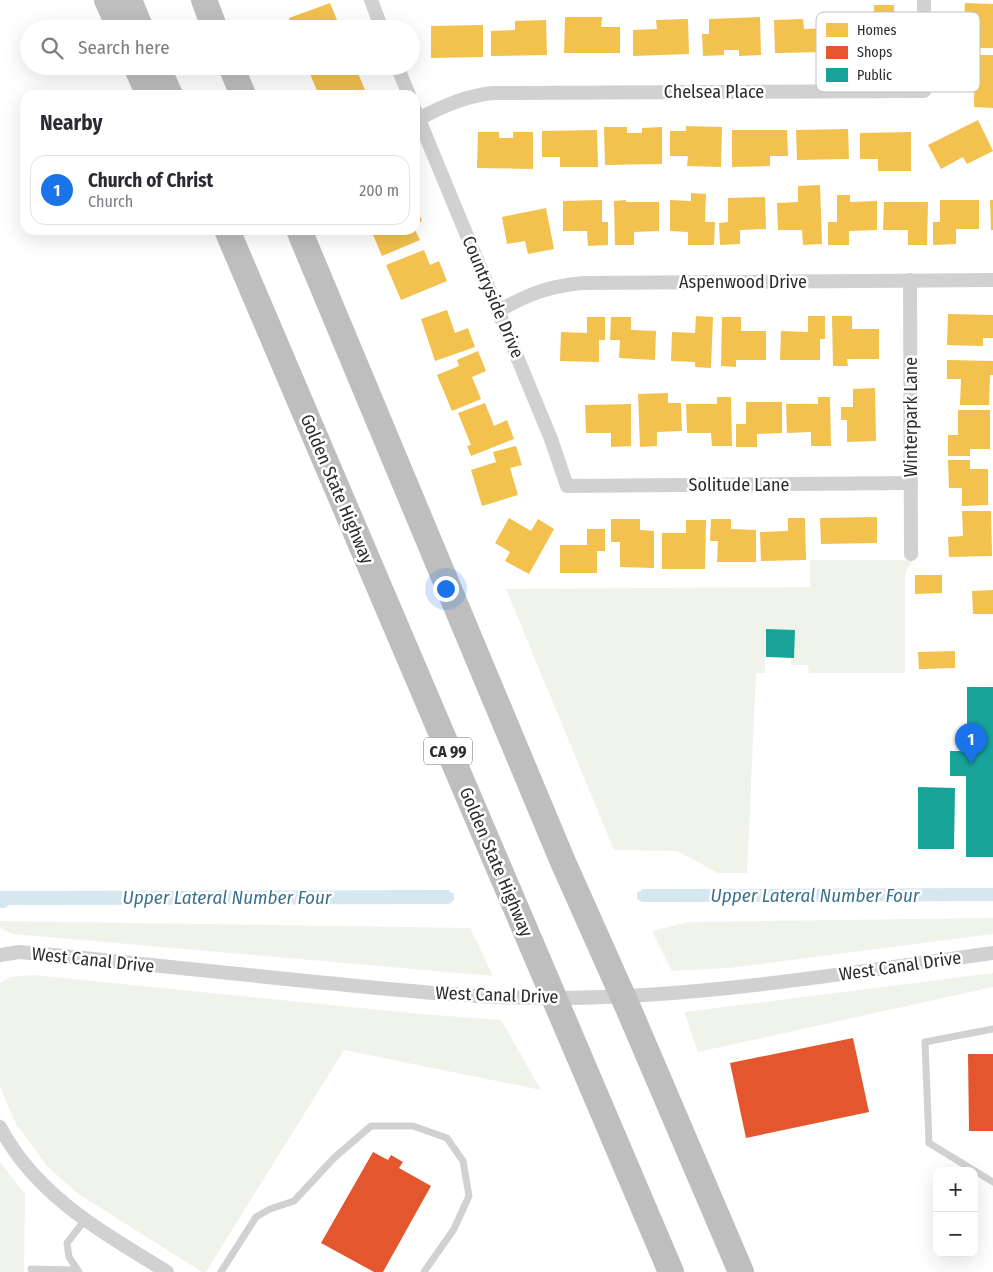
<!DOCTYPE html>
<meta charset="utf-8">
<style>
:root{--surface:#fff;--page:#f7f7f7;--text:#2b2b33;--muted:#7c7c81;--line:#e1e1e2;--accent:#1a73e8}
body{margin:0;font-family:"Fira Sans Condensed",sans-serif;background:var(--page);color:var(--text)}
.controls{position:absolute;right:15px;bottom:15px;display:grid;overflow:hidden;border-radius:10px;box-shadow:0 5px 20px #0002}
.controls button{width:45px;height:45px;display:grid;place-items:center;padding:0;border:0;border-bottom:1px solid var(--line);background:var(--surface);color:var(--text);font:25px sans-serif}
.you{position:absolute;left:445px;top:588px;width:18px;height:18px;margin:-12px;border:4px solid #fff;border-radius:50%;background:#1a73e8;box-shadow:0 0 0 8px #1a73e833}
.badge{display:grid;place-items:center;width:32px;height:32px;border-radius:50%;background:var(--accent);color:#fff;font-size:16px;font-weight:700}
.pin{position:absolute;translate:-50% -41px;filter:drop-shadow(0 1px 2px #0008)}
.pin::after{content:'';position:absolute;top:26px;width:18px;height:15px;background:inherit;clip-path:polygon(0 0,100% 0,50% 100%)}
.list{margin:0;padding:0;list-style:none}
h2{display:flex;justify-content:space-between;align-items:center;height:65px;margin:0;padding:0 20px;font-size:21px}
h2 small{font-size:16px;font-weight:400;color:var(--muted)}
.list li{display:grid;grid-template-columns:32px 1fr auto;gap:15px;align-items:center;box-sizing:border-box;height:70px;margin:0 10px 10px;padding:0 10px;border:1px solid var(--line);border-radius:15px}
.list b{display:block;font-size:19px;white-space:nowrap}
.list p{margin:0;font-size:16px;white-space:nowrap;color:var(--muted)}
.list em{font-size:16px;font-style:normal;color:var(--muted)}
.icon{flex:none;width:28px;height:28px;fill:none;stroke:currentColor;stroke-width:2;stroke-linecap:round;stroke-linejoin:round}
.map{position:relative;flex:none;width:993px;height:1272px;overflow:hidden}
.search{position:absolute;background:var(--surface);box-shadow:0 5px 20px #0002;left:20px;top:20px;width:400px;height:55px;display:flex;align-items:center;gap:12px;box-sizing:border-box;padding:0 18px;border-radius:28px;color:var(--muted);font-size:19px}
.panel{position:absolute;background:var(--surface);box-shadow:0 5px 20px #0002;left:20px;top:90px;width:400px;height:145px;border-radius:15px}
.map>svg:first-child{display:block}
</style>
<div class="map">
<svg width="993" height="1272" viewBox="0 0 993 1272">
<rect width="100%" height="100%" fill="#fff"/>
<g fill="#f0f3ea">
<path d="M810 560H913L905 573V673H809L808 665H791V658L794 657 795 630H766L765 673H756L747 873H718L677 851 614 850 506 589 810 587Z"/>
<path d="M993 918V934L729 968 672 971 652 931 688 922Z"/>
<path d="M0 921 470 928 493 976 13 934 0 928Z"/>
<path d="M993 973V987L698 1052 684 1012Z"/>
<path d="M33 975 421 1014 501 1020 541 1090 344 1050 206 1272H202L77 1193 47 1166 16 1124 0 1087V983L10 977Z"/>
<path d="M0 1162 25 1194 24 1272H0Z"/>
</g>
<g fill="#d6e7f0">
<path d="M993 888V901L642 902 637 899V892L641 891 642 889Z"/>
<path d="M449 890 451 893H454V900L449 904 9 905 5 908H0V891Z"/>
</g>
<g fill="#f2c14e">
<path d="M330 3 337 20 321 26 322 29H293L289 18Z"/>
<path d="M965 3 993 4V48H978V24H964Z"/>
<path d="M874 5H894V51L841 52 840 26H858V18H874Z"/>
<path d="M565 17H602L601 27H620V53H564Z"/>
<path d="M760 17 761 55 739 56V50H724V55L703 56 702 34H709V19Z"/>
<path d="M688 19 689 54 633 56V30L657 29 656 20Z"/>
<path d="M803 19 804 29 830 28V52L775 53 774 20Z"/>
<path d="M546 20 547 55 491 56V31L515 30V21Z"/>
<path d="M483 25V57L431 58V26Z"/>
<path d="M975 55H993V108L974 107Z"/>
<path d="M323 66H355L365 90 352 95H319L309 72Z"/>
<path d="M978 120 993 151 967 164 963 157 941 169 928 145Z"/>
<path d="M686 126 722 127 721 167 687 166 688 156H670V131H686Z"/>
<path d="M604 127H627V133H642V128L662 127V164L605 165Z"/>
<path d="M848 129 849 159 797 160 796 130Z"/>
<path d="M597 130 598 167H560V157H542V131Z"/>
<path d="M732 130H787L788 156H770V166L732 167Z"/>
<path d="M478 132H499V138H513V132H533V169L477 168Z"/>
<path d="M911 132V171H878V159H860V133Z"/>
<path d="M820 185 822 244 803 245 802 230H778L777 203 798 202V186Z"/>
<path d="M691 193 706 194 705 222H715L714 245H688V232L670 231V200L691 201Z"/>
<path d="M837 195H850V202L877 201V230L849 231V245H828V222H837Z"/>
<path d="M765 197 766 229 740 230V244L720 245 719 223 728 222V198Z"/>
<path d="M602 200V222H608V245L588 246 587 231H563V201Z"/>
<path d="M626 200V202H659V231L634 232V245H615L614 201Z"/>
<path d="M940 200H979V229H956V244L933 245V222H940Z"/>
<path d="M990 200H993V230H991Z"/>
<path d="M884 202H928L927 245H908V230H883Z"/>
<path d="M415 203 422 221 415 224Z"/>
<path d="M546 208 554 249 528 254 525 241 507 244 502 217Z"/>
<path d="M371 230H415L420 240 382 256Z"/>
<path d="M424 250 430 265 439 261 447 281 401 300 386 265Z"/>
<path d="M447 310 455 333 468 328 475 347 435 361 421 319Z"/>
<path d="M948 314 993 315V338H983V346L947 345Z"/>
<path d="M696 316 713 317 711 368 695 367V362L671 361 672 332 695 333Z"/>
<path d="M808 316H825V339H820V360H780L781 331 808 332Z"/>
<path d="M832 316H852V329H879V359H847L848 366H833Z"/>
<path d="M587 317H605V340H599V362L560 361 561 332 587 333Z"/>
<path d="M611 317H631V330L656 331 655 360 619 358 620 340H610Z"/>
<path d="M722 317H741V331H766V360H736V367L721 366Z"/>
<path d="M478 351 486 371 472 377 481 399 452 411 437 375 459 366 457 360Z"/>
<path d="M947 360 993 361V375H990L989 405H960L961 379H947Z"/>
<path d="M875 388 876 441 847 442V420H841V407H853V389Z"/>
<path d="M668 393V403H681L682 431 657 432V446L640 447 638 394Z"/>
<path d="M717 397H731L732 446H712L711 433H687L686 404H717Z"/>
<path d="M818 397H830L831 446H811V432L787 433 786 404H818Z"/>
<path d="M746 402H782V433L757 434V447H736V424H746Z"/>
<path d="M485 403 494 426 507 420 514 439 471 456 467 446 471 445 458 413Z"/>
<path d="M631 404V446L611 447V433H586L585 405Z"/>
<path d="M958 410H990V449H970V456H948V435H958Z"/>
<path d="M516 446 522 465 510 468 518 495 482 506 471 470 496 462 493 452Z"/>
<path d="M948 460H970V469H988V505L962 506V488H949Z"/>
<path d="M962 511H991L992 556 949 557 948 537 963 536Z"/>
<path d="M877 517V543L821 544 820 518Z"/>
<path d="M509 518 531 531 538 519 554 529 529 574 505 561 510 552 495 543Z"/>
<path d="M788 518H805L806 560 761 561 760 532 788 531Z"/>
<path d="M611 519H640V530L654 531V568L620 567V542H611Z"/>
<path d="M711 519H731V529L756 530V562H717L718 541H710Z"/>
<path d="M686 520H706L705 569H662V533H686Z"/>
<path d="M587 529H605V551H597V573H560V545H587Z"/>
<path d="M915 575H942V593L915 594Z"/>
<path d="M993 590V614H973L972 591Z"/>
<path d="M955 651V668L919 669 918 652Z"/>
</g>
<g fill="#e4572e">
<path d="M853 1038 869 1112 746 1138 730 1063Z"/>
<path d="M968 1054H993V1131H969Z"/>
<path d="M373 1152 388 1160 391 1155 403 1162 399 1168 431 1186 383 1272H374L321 1243Z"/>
</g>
<g fill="#17a398">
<path d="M766 629 795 630 794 658 766 657Z"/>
<path d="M967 687H993V857H966V776H950V751H967Z"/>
<path d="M918 787 955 788 954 849H918Z"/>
</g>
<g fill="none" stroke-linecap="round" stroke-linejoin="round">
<g stroke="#d1d1d1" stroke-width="7">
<path d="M993 1029 925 1042 929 1143 993 1182"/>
<path d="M31 1269 77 1270"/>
<path d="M79 1272 69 1257 67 1243 84 1221"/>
<path d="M221 1272 256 1217 270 1209 294 1201 334 1158 371 1126H413L447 1138 463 1161 469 1196 454 1229 424 1272"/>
</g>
<g stroke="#d1d1d1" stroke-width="14">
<path d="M371 0 382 29"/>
<path d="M397 66 409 95"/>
<path d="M415 110 551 439 567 486 911 483"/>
<path d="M419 119C442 106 465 96 492 93L924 91V0"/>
<path d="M910 280 911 554"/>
<path d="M498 311C529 294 548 286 583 283L993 280"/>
<path d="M0 955 19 952 64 956C148 965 232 973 316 982 392 989 468 998 545 998 695 999 845 973 993 953"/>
<path d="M0 1127C36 1196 104 1233 167 1272"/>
</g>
<g stroke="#bebebe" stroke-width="26">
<path d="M107 0 120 29"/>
<path d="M129 0 141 29"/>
<path d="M204 0 215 29"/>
<path d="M136 66 149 95"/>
<path d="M157 66 170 95"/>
<path d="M231 66 243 95"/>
<path d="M227 230 671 1272"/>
<path d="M299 230 563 862 629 1010 741 1272"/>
</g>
</g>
<g text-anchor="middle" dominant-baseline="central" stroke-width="5" stroke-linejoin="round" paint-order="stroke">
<rect fill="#fff" stroke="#6b6b6b" stroke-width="1" x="424" y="737.5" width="48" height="27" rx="4"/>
<g font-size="16" font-weight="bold" fill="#2c2c2c">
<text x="448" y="751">CA 99</text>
</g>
<g font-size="18" fill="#2c2c2c" stroke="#fff">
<text x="714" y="92">Chelsea Place</text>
<text x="743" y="282">Aspenwood Drive</text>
<text transform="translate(493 297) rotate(67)">Countryside Drive</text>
<text transform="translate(911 417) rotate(-90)">Winterpark Lane</text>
<text x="739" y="485">Solitude Lane</text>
<text transform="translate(337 489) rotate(67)">Golden State Highway</text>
<text transform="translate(496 862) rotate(67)">Golden State Highway</text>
<text transform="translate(93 960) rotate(6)">West Canal Drive</text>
<text transform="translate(900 966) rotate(-8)">West Canal Drive</text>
<text transform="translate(497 995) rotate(2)">West Canal Drive</text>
</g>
<g font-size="19" font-style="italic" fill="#3b718c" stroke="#fff">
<text x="815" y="895">Upper Lateral Number Four</text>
<text x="227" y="897">Upper Lateral Number Four</text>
</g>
</g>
<rect x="816" y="12" width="164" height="80" rx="8" fill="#fff" stroke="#c0c0c0" stroke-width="1"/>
<rect x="826" y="23" width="22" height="14" fill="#f2c14e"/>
<rect x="826" y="46" width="22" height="13" fill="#e4572e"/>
<rect x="826" y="68" width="22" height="14" fill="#17a398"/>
<g font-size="14" fill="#2c2c2c">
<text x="857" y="35">Homes</text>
<text x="857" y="57">Shops</text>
<text x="857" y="80">Public</text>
</g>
</svg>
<div class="controls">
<button>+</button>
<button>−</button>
</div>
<div class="you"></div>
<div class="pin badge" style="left:971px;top:764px">1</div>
<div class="search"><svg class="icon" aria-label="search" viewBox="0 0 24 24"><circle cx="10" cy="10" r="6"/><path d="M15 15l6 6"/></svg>Search here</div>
<section class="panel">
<h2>Nearby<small></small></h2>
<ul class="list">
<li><span class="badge">1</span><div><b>Church of Christ</b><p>Church</p></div><em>200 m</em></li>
</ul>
</section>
</div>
